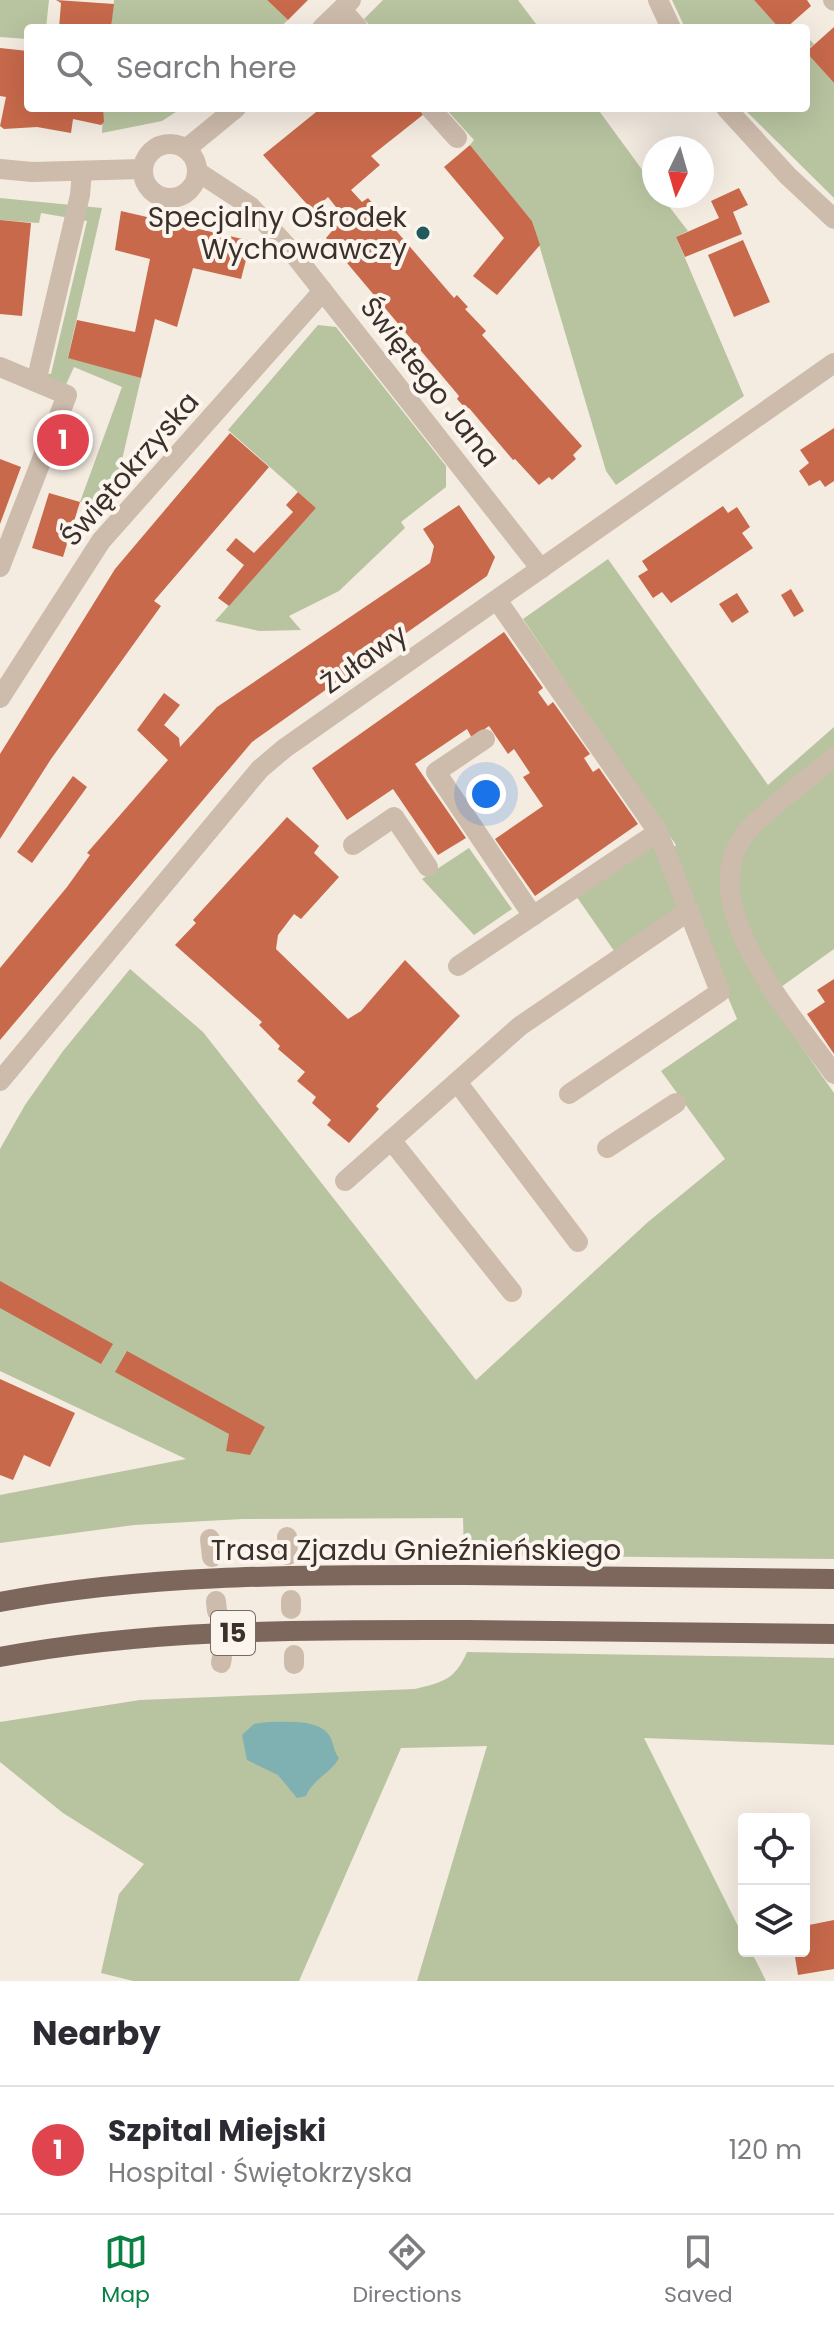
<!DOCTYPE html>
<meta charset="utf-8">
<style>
:root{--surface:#fff;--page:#f2f2f3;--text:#2b2b33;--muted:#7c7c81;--line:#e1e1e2;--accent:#0b8043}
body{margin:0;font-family:Poppins,sans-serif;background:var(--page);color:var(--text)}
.controls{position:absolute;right:24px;bottom:24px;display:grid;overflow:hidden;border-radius:8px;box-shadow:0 8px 32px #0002}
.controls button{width:72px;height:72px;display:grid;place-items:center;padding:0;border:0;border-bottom:2px solid var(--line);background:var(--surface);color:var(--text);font:40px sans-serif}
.compass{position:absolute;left:642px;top:136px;width:72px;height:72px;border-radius:50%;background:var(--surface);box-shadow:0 8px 32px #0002;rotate:185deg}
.you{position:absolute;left:486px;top:794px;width:28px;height:28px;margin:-20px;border:6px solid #fff;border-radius:50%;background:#1a73e8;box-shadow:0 0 0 12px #1a73e833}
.badge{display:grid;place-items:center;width:52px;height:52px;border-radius:50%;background:var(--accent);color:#fff;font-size:26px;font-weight:700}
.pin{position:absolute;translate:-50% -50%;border:4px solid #fff;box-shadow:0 2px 8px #0006}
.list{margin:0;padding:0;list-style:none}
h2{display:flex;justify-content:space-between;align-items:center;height:104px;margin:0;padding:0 32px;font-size:34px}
h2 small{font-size:26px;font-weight:400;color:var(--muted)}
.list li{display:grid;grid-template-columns:52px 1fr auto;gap:24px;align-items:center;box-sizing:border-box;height:128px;padding:0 32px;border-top:2px solid var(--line)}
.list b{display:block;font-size:30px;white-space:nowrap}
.list p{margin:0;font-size:26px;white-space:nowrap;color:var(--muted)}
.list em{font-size:26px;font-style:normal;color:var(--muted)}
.icon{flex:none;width:44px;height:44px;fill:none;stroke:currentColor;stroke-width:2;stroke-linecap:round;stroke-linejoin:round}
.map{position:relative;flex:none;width:834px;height:1981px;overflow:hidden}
.search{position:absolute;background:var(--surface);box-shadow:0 8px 32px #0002;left:24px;right:24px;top:24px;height:88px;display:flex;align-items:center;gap:20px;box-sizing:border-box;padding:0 28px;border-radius:8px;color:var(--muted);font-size:30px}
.sheet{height:232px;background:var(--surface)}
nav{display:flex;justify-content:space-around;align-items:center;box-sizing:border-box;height:112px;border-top:2px solid var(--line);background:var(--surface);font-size:22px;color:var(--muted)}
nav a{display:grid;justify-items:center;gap:4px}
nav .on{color:var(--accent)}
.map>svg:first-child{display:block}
</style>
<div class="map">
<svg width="834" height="1981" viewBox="0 0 834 1981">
<rect width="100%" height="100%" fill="#f4ebe1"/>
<g fill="#b8c4a0">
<path d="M0 0H49L46 28H28V39L0 37Z"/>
<path d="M114 0H267L288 20 279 28H111Z"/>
<path d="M383 0H518L539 28H372L364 19Z"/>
<path d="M672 0H754L779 28H685Z"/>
<path d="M806 36 814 44 806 52 834 83V198L743 108H806Z"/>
<path d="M103 108H182L162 121 102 133Z"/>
<path d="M445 108H597L654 186V196H661L688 231 676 237 744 396 616 485 606 471 532 221 470 145 474 140Z"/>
<path d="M0 198 102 208 68 357 141 378 111 507 80 502 122 387 74 367 64 389 41 373 51 374 87 221 41 213 39 223 0 220Z"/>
<path d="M318 325 336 327 446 466V487L401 522 405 528 339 591 289 616 301 630 259 631 215 621 316 508 228 430Z"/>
<path d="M608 559 768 785 834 727V949L767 997 834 1093V1559L464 1555 463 1518 242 1519 134 1525 0 1543V1495L186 1459 0 1371V1149L25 1105 63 1051 130 969 203 1032 476 1380 648 1222 725 1159 661 1071 737 1019 668 852 676 845 523 619Z"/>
<path d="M658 832 689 911 619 958 572 890Z"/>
<path d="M469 848 512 909 474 935 422 879Z"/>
<path d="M467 1652 834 1658V1745L644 1738 744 1938V1951H751L766 1981H417L487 1746 401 1748 299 1981H133L101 1973 119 1894 144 1864 63 1813 0 1762V1722L140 1700 415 1689C443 1682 455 1680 467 1652Z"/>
</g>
<path fill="#7fb0b2" d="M268 1722C286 1722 318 1719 329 1735 334 1742 333 1751 339 1758 330 1774 314 1778 306 1796L297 1798 278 1775 247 1760 242 1735 254 1724Z"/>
<g fill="#c8694b">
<path d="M56 0 114 4 111 28H59L61 3Z"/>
<path d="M267 0H308L288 20Z"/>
<path d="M754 0H807L811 6 786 28H779Z"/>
<path d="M834 27V83L806 52Z"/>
<path d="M0 48 28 51V108H103L104 122 101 125 73 119 71 133 37 127 4 129 0 126 6 97 0 96Z"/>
<path d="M321 108H418L424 114 371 156 380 165 351 190 362 202 368 198 454 298 457 295 468 307 465 309 486 331 482 335 582 446 573 455 576 459 552 480 549 477 539 485 515 459 513 460 469 408 467 410 457 399 459 396 326 238 344 217 328 197 313 211 263 155Z"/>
<path d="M470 145 532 221 540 245 497 295 473 276 504 238 444 167Z"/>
<path d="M739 188 748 205 733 212 742 234 685 257 676 237 719 218 711 201Z"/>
<path d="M121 211 251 241 241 279 193 268 177 327 155 319 141 378 68 358 77 320 135 332 150 259 115 250Z"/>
<path d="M0 220 31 223 22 316 0 314Z"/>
<path d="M743 240 770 302 734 317 708 255Z"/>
<path d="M834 428V481L825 487 820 480 809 486 799 471 809 463 800 450Z"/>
<path d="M230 433 269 467 154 601 161 606 51 759 0 839V754L115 569Z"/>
<path d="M0 459 21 467 0 524Z"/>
<path d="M298 492 316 508 229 606 218 598 244 565 226 550 236 538 254 553 293 512 286 505Z"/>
<path d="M49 493 80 502 63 557 32 548Z"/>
<path d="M459 505 495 557 487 576 252 742 0 1040V968L67 887 90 855 87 853 168 760 137 730 164 693 180 705 164 725 179 738 180 747 217 707 430 563 434 546 423 529Z"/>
<path d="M723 506 728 513 737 507 750 527 742 533 753 548 671 603 662 592 653 598 638 576 648 570 642 561Z"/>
<path d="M791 589 804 611 794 617 781 595Z"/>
<path d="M737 593 749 612 732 623 719 604Z"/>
<path d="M504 632 543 688 538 692 548 706 553 702 590 754 584 758 593 772 599 768 638 824 535 896 495 839 543 806 523 777 530 773 514 749 508 754 489 726 472 738 467 729 415 764 466 838 438 855 393 789 347 820 312 768Z"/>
<path d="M73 776 87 787 32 863 17 852Z"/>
<path d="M287 817 319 846 314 853 339 877 301 919 294 914 278 935 276 949 348 1019 361 1011 405 960 460 1016 376 1106 379 1109 349 1143 327 1125 331 1120 312 1103 316 1097 297 1081 305 1072 278 1049 280 1046 259 1025 262 1022 175 945 196 923 193 920Z"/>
<path d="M834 979V1054L807 1014 825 1002 817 990Z"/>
<path d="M0 1281 113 1344 101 1364 0 1308Z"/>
<path d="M127 1351 265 1427 250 1455 226 1451 229 1434 115 1372Z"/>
<path d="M0 1379 75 1413 50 1467 24 1455 13 1480 0 1475Z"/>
<path d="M834 1920V1969L798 1975 794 1951H804V1926Z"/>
</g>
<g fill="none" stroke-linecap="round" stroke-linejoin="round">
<g stroke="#cdbbac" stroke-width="20">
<path d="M658 0 671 28"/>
<path d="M833 0 834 1"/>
<path d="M342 10 358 28"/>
<path d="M322 28 351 0"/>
<path d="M430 108 457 138"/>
<path d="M726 108 788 176 834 219"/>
<circle cx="170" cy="171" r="27"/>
<path d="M186 149 236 108"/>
<path d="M0 169 32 172 143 169"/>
<path d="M198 172 250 206 293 253 541 569"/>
<path d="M0 367 67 395 0 567"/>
<path d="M36 382 80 195 82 172"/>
<path d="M497 600 658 832 720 992 569 1094"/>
<path d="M0 698 101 541 323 291"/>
<path d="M485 739 436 772 533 916"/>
<path d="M834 757C812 776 756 817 742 838 695 909 794 1017 834 1074"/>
<path d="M353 845 394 817 428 867"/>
<path d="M458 966 658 832"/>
<path d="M0 1081 260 769 285 748 834 363"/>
<path d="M457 1082 578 1242"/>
<path d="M391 1140 512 1292"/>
<path d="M607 1148 676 1103"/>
<path d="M345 1181 520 1026 689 911"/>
<path d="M287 1537 288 1555"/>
<path d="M210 1539 212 1557"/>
<path d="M291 1600V1609"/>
<path d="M216 1601 217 1611"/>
<path d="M294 1655V1664"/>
<path d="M221 1663 222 1657"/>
</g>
<g stroke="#7d675c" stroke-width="20">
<path d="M465 1575 834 1579"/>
<path d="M467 1630 834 1634"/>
</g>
<g stroke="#7d675c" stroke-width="20">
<path d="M0 1602C153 1573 309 1575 465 1575"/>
<path d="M0 1657C154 1628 311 1630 467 1630"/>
</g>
</g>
<circle fill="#1f5a5e" stroke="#fbf5ee" stroke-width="3" cx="423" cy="233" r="8"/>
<g text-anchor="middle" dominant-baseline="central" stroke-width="8" stroke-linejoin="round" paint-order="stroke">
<rect fill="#fbf5ee" stroke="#756b66" stroke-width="2" x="211" y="1611" width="44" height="44" rx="6"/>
<g font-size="26" font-weight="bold" fill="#3b302b">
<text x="233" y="1633">15</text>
</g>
<g font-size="28" fill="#3b302b" stroke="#fbf5ee" text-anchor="end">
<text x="407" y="217">Specjalny Ośrodek<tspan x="407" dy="32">Wychowawczy</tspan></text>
</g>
<g font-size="28" fill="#3b302b" stroke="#fbf5ee">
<text transform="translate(430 382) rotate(52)">Świętego Jana</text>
<text transform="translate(130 469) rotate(-49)">Świętokrzyska</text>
<text transform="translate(364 659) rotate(-35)">Żuławy</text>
<text x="416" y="1550">Trasa Zjazdu Gnieźnieńskiego</text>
</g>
</g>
</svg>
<div class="controls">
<button><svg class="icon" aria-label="locate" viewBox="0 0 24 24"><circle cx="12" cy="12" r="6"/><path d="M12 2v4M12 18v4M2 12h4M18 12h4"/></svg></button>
<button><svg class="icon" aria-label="layers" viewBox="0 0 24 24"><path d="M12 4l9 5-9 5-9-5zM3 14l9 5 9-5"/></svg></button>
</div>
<svg class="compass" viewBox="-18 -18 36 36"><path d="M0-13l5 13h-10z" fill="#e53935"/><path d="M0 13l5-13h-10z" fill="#7c7c81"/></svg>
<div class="you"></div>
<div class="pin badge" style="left:63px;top:440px;background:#e0444e">1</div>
<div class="search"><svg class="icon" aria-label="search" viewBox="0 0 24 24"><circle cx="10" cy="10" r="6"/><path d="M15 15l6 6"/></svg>Search here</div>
</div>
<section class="sheet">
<h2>Nearby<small></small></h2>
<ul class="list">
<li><span class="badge" style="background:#e0444e">1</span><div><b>Szpital Miejski</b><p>Hospital · Świętokrzyska</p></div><em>120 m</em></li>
</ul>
</section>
<nav>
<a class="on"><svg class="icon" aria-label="map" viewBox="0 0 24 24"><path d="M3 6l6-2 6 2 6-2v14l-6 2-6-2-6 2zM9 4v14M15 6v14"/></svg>Map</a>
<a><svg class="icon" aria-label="directions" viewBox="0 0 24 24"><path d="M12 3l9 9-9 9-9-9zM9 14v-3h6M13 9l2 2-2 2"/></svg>Directions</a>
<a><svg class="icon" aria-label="saved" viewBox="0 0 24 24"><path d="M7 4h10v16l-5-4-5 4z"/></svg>Saved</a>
</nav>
